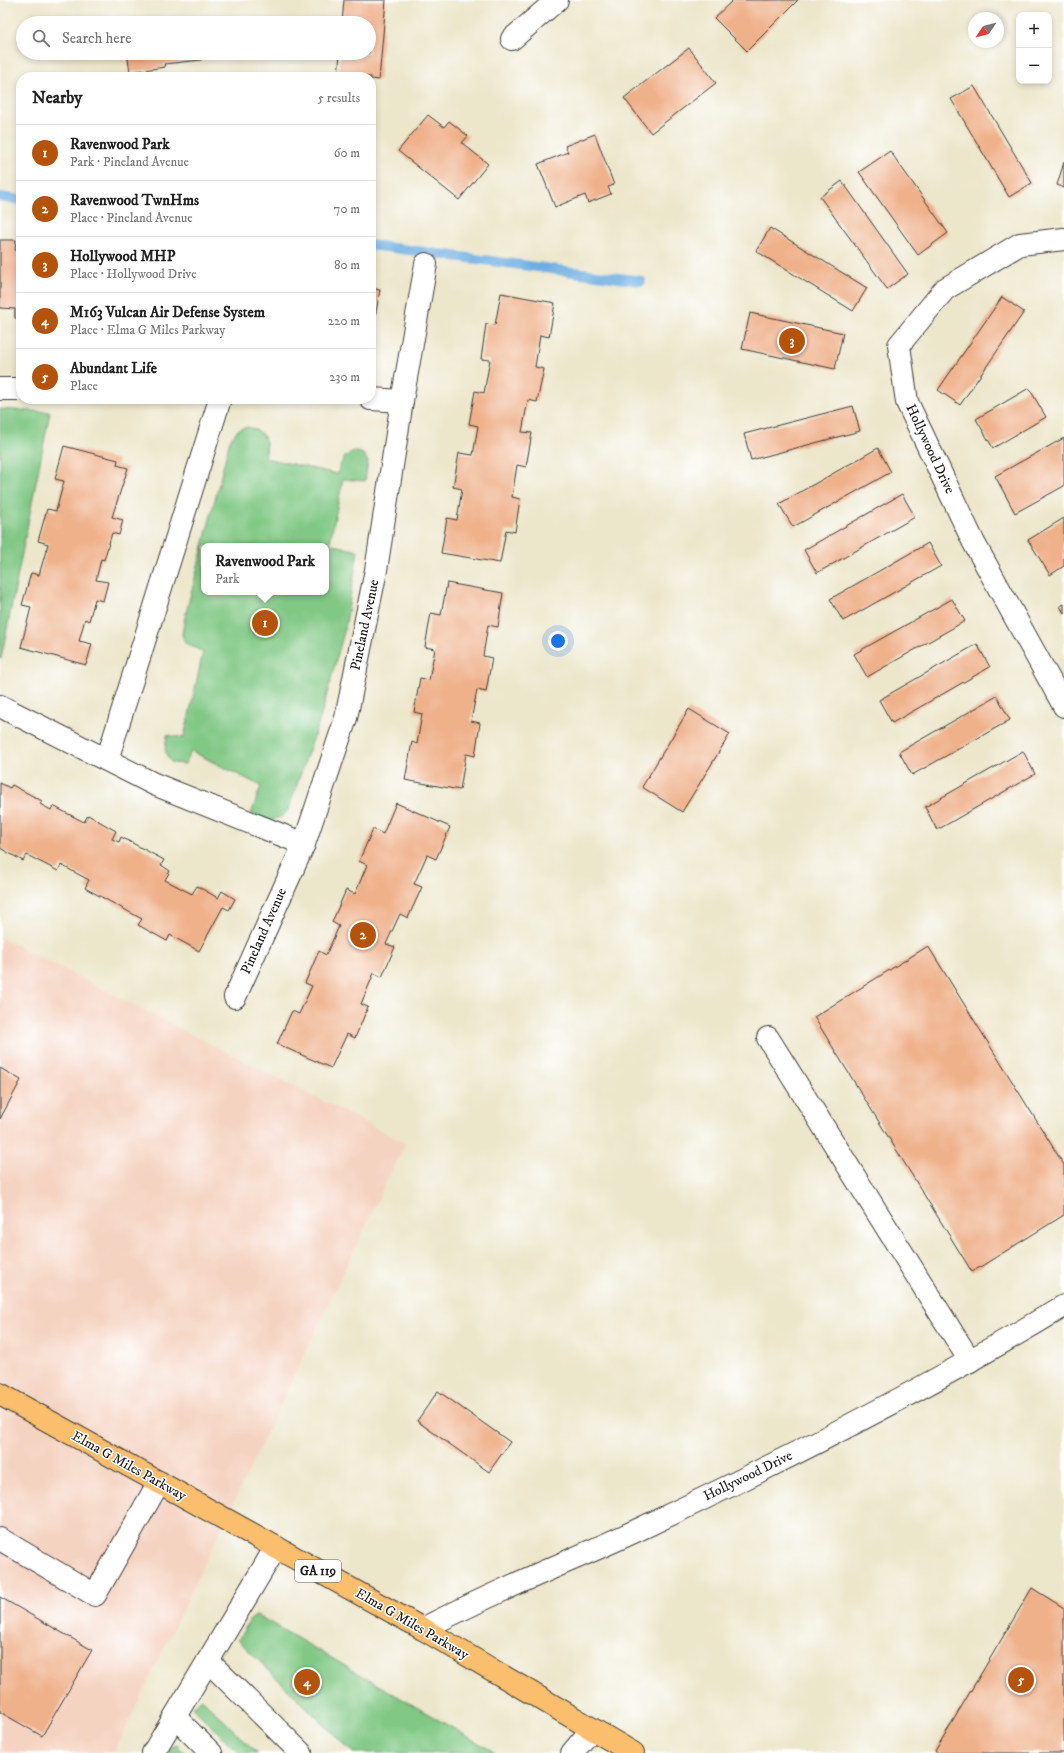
<!DOCTYPE html>
<meta charset="utf-8">
<style>
:root{--surface:#fff;--page:#f2f2f2;--text:#222;--muted:#767676;--line:#e0e0e0;--accent:#b45309}
body{margin:0;font-family:"IM FELL DW Pica",serif;background:var(--page);color:var(--text)}
.controls{position:absolute;right:12px;top:12px;display:grid;overflow:hidden;border-radius:8px;box-shadow:0 2px 6px #0003}
.controls button{width:36px;height:36px;display:grid;place-items:center;padding:0;border:0;border-bottom:1px solid var(--line);background:var(--surface);color:var(--text);font:20px sans-serif}
.compass{position:absolute;left:968px;top:12px;width:36px;height:36px;border-radius:50%;background:var(--surface);box-shadow:0 2px 6px #0003;rotate:235deg}
.you{position:absolute;left:558px;top:641px;width:14px;height:14px;margin:-10px;border:3px solid #fff;border-radius:50%;background:#1a73e8;box-shadow:0 0 0 6px #1a73e833}
.badge{display:grid;place-items:center;width:26px;height:26px;border-radius:50%;background:var(--accent);color:#fff;font-size:13px;font-weight:700}
.pin{position:absolute;translate:-50% -50%;border:2px solid #fff;box-shadow:0 1px 4px #0006}
.popup{position:absolute;left:201px;top:543px;width:128px;height:52px;box-sizing:border-box;display:grid;place-content:center;border-radius:8px;background:var(--surface);filter:drop-shadow(0 1px 3px #0005);font-size:13px;white-space:nowrap;color:var(--muted)}
.popup b{font-size:15px;color:var(--text)}
.popup::after{content:'';position:absolute;left:50%;top:100%;margin-left:-8px;border:8px solid transparent;border-top-color:var(--surface)}
.list{margin:0;padding:0;list-style:none}
h2{display:flex;justify-content:space-between;align-items:center;height:52px;margin:0;padding:0 16px;font-size:17px}
h2 small{font-size:13px;font-weight:400;color:var(--muted)}
.list li{display:grid;grid-template-columns:26px 1fr auto;gap:12px;align-items:center;box-sizing:border-box;height:56px;padding:0 16px;border-top:1px solid var(--line)}
.list b{display:block;font-size:15px;white-space:nowrap}
.list p{margin:0;font-size:13px;white-space:nowrap;color:var(--muted)}
.list em{font-size:13px;font-style:normal;color:var(--muted)}
.icon{flex:none;width:22px;height:22px;fill:none;stroke:currentColor;stroke-width:2;stroke-linecap:round;stroke-linejoin:round}
.map{position:relative;flex:none;width:1064px;height:1753px;overflow:hidden}
.search{position:absolute;background:var(--surface);box-shadow:0 2px 6px #0003;left:16px;top:16px;width:360px;height:44px;display:flex;align-items:center;gap:10px;box-sizing:border-box;padding:0 14px;border-radius:22px;color:var(--muted);font-size:15px}
.panel{position:absolute;background:var(--surface);box-shadow:0 2px 6px #0003;left:16px;top:72px;width:360px;height:332px;border-radius:16px}
.map>svg:first-child{display:block}
</style>
<div class="map">
<svg width="1064" height="1753" viewBox="0 0 1064 1753">
<rect width="100%" height="100%" fill="#fff"/>
<filter id="ink" filterUnits="userSpaceOnUse"><feTurbulence type="fractalNoise" baseFrequency=".025" numOctaves="2"/><feDisplacementMap in="SourceGraphic" scale="8" xChannelSelector="R" yChannelSelector="G"/><feConvolveMatrix kernelMatrix="1 2 1 2 8 2 1 2 1" color-interpolation-filters="sRGB"/></filter>
<filter id="wash" filterUnits="userSpaceOnUse"><feTurbulence type="fractalNoise" baseFrequency=".012" numOctaves="4" result="noise"/><feDisplacementMap in="SourceGraphic" scale="16" xChannelSelector="R" yChannelSelector="G"/><feGaussianBlur stdDeviation="0.9" result="paint"/><feColorMatrix in="noise" values="0 0 0 0 0 0 0 0 0 0 0 0 0 0 0 0 0 1.4 0 .05"/><feComposite in="paint" operator="in"/></filter>
<g filter="url(#wash)">
<rect width="100%" height="100%" fill="#ece6ca"/>
<path fill="#f5d3c1" d="M0 937 405 1143 114 1753H0Z"/>
<g fill="#80c884" stroke="#4e7250" fill-rule="evenodd">
<path d="M0 409 50 412 1 659 0 658Z"/>
<path d="M247 427C265 431 269 441 265 458L337 474C341 464 343 455 354 451L363 454 368 461 365 481 343 479 331 536 330 544 358 551 345 628 321 716 288 810 283 816 270 821 251 814 261 786 191 751 185 764 172 763C163 752 165 749 167 735L184 738 203 652 185 643 182 634 185 617 230 440 239 429ZM204 546H326V592H204Z"/>
<path d="M257 1615 496 1753H353L238 1640 250 1620Z"/>
<path d="M202 1699 257 1753H239L192 1707Z"/>
<path d="M177 1745 185 1753H167L169 1748Z"/>
</g>
<g fill="none" stroke-linecap="round" stroke-linejoin="round">
<g stroke="#6daee1" stroke-width="10">
<path d="M0 197 21 200"/>
<path d="M371 245 641 281"/>
</g>
</g>
<g id="blocks">
<g fill="#efb18a">
<path d="M344 0H386L379 80 371 79V77L338 76 340 53H369V23H342Z"/>
<path d="M733 0H798L747 51 714 18Z"/>
<path d="M689 48 716 83 651 133 624 98Z"/>
<path d="M127 53H200L201 60 164 64 165 67 130 72Z"/>
<path d="M974 86 1032 183 1009 197 951 99Z"/>
<path d="M428 115 444 127 449 121 468 136 462 143 488 164 459 200 398 151Z"/>
<path d="M595 134 614 185 608 187 611 194 588 203 585 195 555 207 538 164 568 152 565 146Z"/>
<path d="M890 151 948 233 918 255 859 172Z"/>
<path d="M1064 162V188L1057 185Z"/>
<path d="M842 181 908 274 887 289 820 197Z"/>
<path d="M770 228 867 288 853 311 756 251Z"/>
<path d="M0 240H16L15 250 21 251V319L15 318V309L0 308Z"/>
<path d="M371 288 380 290 372 333H371Z"/>
<path d="M501 293 555 303 549 337 540 335 535 367 544 369 537 402 528 400 522 432 532 433 526 467 517 465 512 497 520 499 515 532 506 530 500 563 441 553 447 518 457 520 462 489 453 487 459 453 473 455 478 426 469 424 475 391 484 393 490 360 481 359 486 324 495 325Z"/>
<path d="M1002 297 1024 312 960 405 938 390Z"/>
<path d="M750 313 843 333 835 369 742 349Z"/>
<path d="M1029 388 1046 417 993 448 976 419Z"/>
<path d="M853 406 860 431 751 460 744 434Z"/>
<path d="M1064 438V486L1015 513 995 476Z"/>
<path d="M64 446 118 460 117 465 128 468 112 517 123 520 119 535 112 533 104 560 101 559 96 580 108 582 103 601 95 599 89 621 85 619 79 641 92 644 86 665 21 647 31 607 22 605 31 573 39 575 48 544 38 541 47 509 56 511 64 481 55 479Z"/>
<path d="M878 448 891 472 793 527 779 504Z"/>
<path d="M902 494 915 517 817 573 804 550Z"/>
<path d="M1064 518V566L1050 575 1028 540Z"/>
<path d="M928 543 941 566 843 621 830 599Z"/>
<path d="M447 583 503 593 498 627 488 625 483 656 492 658 486 692 477 690 471 721 480 723 475 756 466 754 460 790 405 780 412 742 417 744 422 714 414 712 420 678 429 680 435 649 425 647 431 613 441 615Z"/>
<path d="M952 599 965 621 867 677 854 654Z"/>
<path d="M1064 604V613L1060 606Z"/>
<path d="M977 644 990 667 892 723 879 700Z"/>
<path d="M997 696 1010 720 912 775 899 752Z"/>
<path d="M689 709 730 734 682 812 642 787Z"/>
<path d="M1023 751 1035 774 937 830 925 807Z"/>
<path d="M0 783 10 788 12 785 42 801 40 804 51 810 53 806 84 822 88 815 116 831 112 839 119 842 121 837 164 860 161 865 170 871 165 880 192 894 197 886 218 898 222 891 235 899 229 910 223 907 199 951 170 935 167 941 138 925 142 919 85 888 89 880 61 865 58 871 27 855 23 861 0 848Z"/>
<path d="M396 803 450 827 436 859 427 855 414 884 422 887 408 918 400 914 386 944 395 947 382 977 374 973 361 1004 368 1007 355 1038 347 1034 331 1068 277 1044 292 1011 299 1014 312 986 305 983 319 951 326 955 339 926 332 922 346 890 355 894 367 865 359 861 373 829 383 834Z"/>
<path d="M928 946 1064 1165V1215L972 1272 814 1017Z"/>
<path d="M0 1068 21 1080 0 1119Z"/>
<path d="M438 1391 510 1442 489 1472 417 1421Z"/>
<path d="M1032 1588 1064 1608V1753H937L935 1751Z"/>
<path d="M0 1597 92 1650 42 1736 0 1712Z"/>
</g>
</g>
</g>
<g filter="url(#ink)">
<use href="#blocks" fill-opacity="0" stroke="#3b3a36" stroke-width="1"/>
<g fill="none" stroke-linecap="round" stroke-linejoin="round">
<g stroke="#3b3a36" stroke-width="24">
<g id="minor">
<path d="M512 39 557 0"/>
<path d="M1064 239 1020 244 945 289 899 345 907 402 974 543 1064 706"/>
<path d="M0 389H21"/>
<path d="M371 399 402 401"/>
<path d="M0 706 154 784 304 844"/>
<path d="M107 760 220 399"/>
<path d="M235 997 304 844 346 718 376 570 402 401 426 264"/>
<path d="M768 1038 970 1361"/>
<path d="M0 1539 95 1595 159 1482"/>
<path d="M423 1629C494 1591 569 1562 642 1528 786 1460 928 1388 1064 1306"/>
<path d="M208 1661 301 1753"/>
<path d="M175 1717 211 1753"/>
<path d="M153 1753 276 1547"/>
<path d="M572 1753 592 1729"/>
</g>
</g>
<g stroke="#3b3a36" stroke-width="24">
<path id="major" d="M0 1394 423 1629 633 1753"/>
</g>
<use href="#minor" stroke="#fff" stroke-width="22"/>
<use href="#major" stroke="#fabe6d" stroke-width="22"/>
</g>
</g>
<g text-anchor="middle" dominant-baseline="central" stroke-width="3" stroke-linejoin="round" paint-order="stroke">
<rect fill="#fff" stroke="#606060" stroke-width="1" x="295" y="1560" width="46" height="22" rx="3"/>
<g font-size="13" font-weight="bold" fill="#1c1c1c">
<text x="318" y="1571">GA 119</text>
</g>
<g font-size="14" fill="#1c1c1c" stroke="#fff">
<text transform="translate(930 449) rotate(65)">Hollywood Drive</text>
<text transform="translate(365 625) rotate(-78)">Pineland Avenue</text>
<text transform="translate(264 931) rotate(-66)">Pineland Avenue</text>
<text transform="translate(129 1466) rotate(29)">Elma G Miles Parkway</text>
<text transform="translate(748 1476) rotate(-26)">Hollywood Drive</text>
<text transform="translate(412 1624) rotate(30)">Elma G Miles Parkway</text>
</g>
</g>
</svg>
<div class="controls">
<button>+</button>
<button>−</button>
</div>
<svg class="compass" viewBox="-18 -18 36 36"><path d="M0-13l5 13h-10z" fill="#e53935"/><path d="M0 13l5-13h-10z" fill="#767676"/></svg>
<div class="you"></div>
<div class="pin badge" style="left:265px;top:623px">1</div>
<div class="popup"><b>Ravenwood Park</b>Park</div>
<div class="pin badge" style="left:363px;top:935px">2</div>
<div class="pin badge" style="left:792px;top:341px">3</div>
<div class="pin badge" style="left:307px;top:1682px">4</div>
<div class="pin badge" style="left:1021px;top:1680px">5</div>
<div class="search"><svg class="icon" aria-label="search" viewBox="0 0 24 24"><circle cx="10" cy="10" r="6"/><path d="M15 15l6 6"/></svg>Search here</div>
<section class="panel">
<h2>Nearby<small>5 results</small></h2>
<ul class="list">
<li><span class="badge">1</span><div><b>Ravenwood Park</b><p>Park · Pineland Avenue</p></div><em>60 m</em></li>
<li><span class="badge">2</span><div><b>Ravenwood TwnHms</b><p>Place · Pineland Avenue</p></div><em>70 m</em></li>
<li><span class="badge">3</span><div><b>Hollywood MHP</b><p>Place · Hollywood Drive</p></div><em>80 m</em></li>
<li><span class="badge">4</span><div><b>M163 Vulcan Air Defense System</b><p>Place · Elma G Miles Parkway</p></div><em>220 m</em></li>
<li><span class="badge">5</span><div><b>Abundant Life</b><p>Place</p></div><em>230 m</em></li>
</ul>
</section>
</div>
